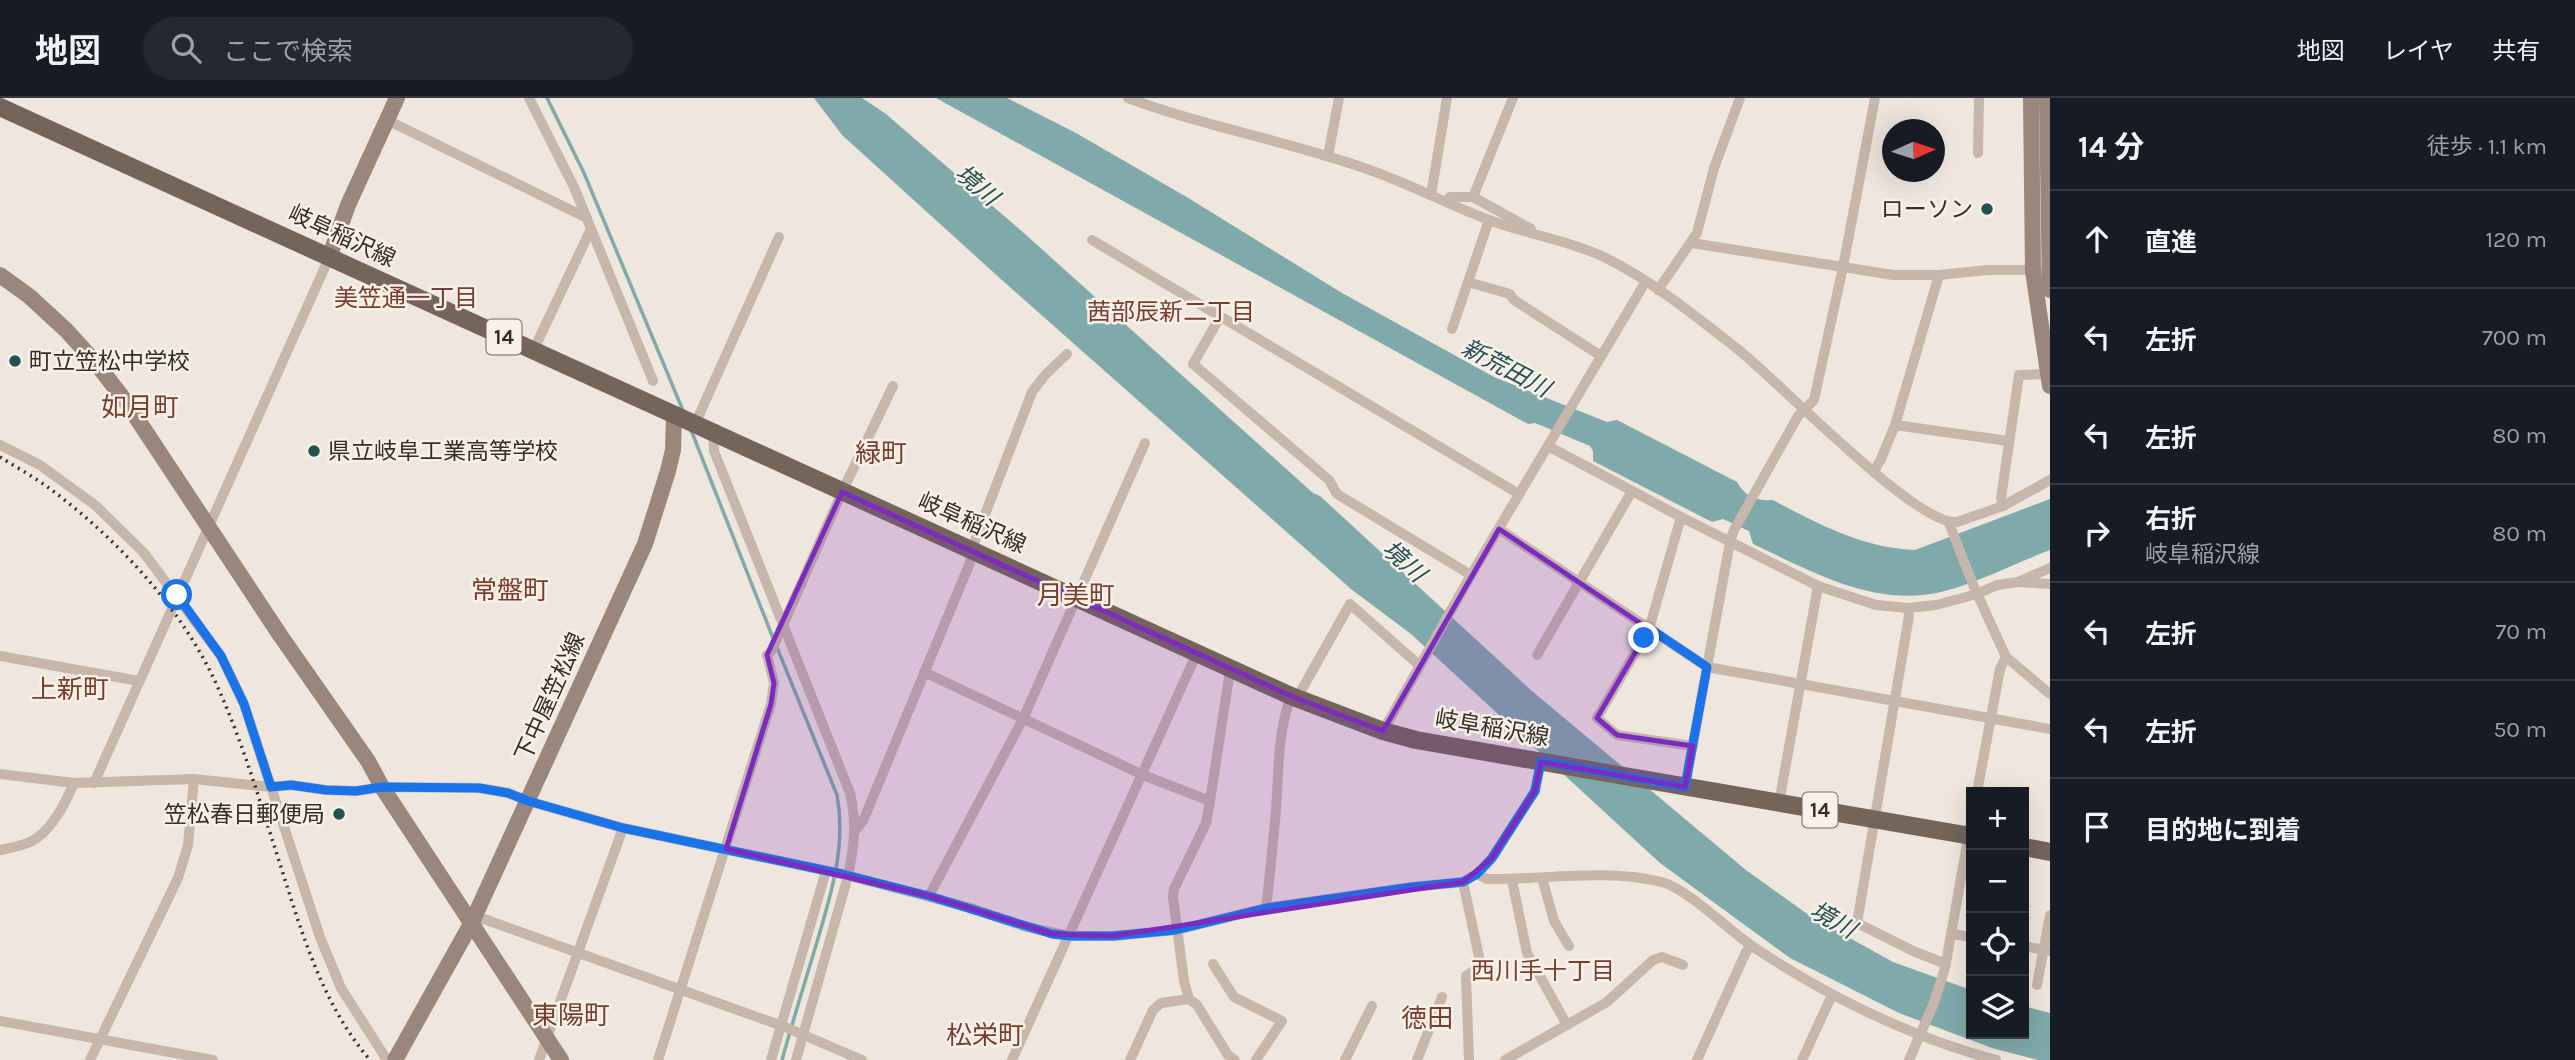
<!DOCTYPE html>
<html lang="ja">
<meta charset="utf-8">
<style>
:root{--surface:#171b24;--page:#242831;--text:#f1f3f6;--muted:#9ea1a6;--line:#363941}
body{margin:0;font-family:Karla,"Noto Sans JP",sans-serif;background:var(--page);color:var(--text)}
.controls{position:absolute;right:21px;bottom:21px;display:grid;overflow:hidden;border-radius:0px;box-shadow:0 7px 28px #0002}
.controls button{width:63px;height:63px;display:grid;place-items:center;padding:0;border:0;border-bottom:2px solid var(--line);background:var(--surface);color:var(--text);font:35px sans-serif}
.compass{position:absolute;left:1882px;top:21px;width:63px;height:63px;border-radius:50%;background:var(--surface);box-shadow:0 7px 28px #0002;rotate:87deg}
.stop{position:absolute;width:21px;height:21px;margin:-16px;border:5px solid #1a73e8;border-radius:50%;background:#fff}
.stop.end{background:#1a73e8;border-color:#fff;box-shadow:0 2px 7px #0008}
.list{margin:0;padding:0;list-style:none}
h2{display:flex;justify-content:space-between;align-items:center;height:91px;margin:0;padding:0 28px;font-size:30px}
h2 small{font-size:23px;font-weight:400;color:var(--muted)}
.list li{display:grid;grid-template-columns:46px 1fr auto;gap:21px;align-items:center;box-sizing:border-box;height:98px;padding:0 28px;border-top:2px solid var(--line)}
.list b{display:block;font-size:26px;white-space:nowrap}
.list p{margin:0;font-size:23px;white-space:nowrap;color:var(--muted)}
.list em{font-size:23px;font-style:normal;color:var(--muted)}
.icon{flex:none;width:38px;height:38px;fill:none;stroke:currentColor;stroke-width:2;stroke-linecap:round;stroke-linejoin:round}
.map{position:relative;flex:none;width:2050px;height:962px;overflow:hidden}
header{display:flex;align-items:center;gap:42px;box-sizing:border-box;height:98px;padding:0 35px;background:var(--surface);border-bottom:2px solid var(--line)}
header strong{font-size:33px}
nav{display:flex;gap:38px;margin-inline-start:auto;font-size:24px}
.search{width:490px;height:63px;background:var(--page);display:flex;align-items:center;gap:18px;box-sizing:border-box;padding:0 24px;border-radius:38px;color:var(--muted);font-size:26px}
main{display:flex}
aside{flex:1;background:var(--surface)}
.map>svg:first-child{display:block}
</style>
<header>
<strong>地図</strong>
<div class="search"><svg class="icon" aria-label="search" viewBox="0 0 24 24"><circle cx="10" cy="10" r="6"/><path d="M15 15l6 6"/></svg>ここで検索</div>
<nav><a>地図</a><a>レイヤ</a><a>共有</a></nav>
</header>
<main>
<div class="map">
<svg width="2050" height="962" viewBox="0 0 2050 962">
<rect width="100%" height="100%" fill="#efe6de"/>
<g fill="#80a9a9">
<path d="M814 0H862L886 16 1025 136 1313 395 1320 398 1532 593 1746 772 1810 818 1893 864 1971 892V936H2024V908L2050 915V962H2038L1992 950 1899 915 1790 860 1660 765 1411 536 1351 491 1003 183 842 37Z"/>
<path d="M936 0H1007L1076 35 1190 101 1342 195 1494 279 1607 324 1617 322 1737 384C1745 399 1757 403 1773 402 1818 426 1863 450 1915 452L2050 401V452C2016 465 1981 483 1945 493 1877 511 1813 474 1753 446L1749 433 1723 421 1712 424 1593 363V353L1590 348 1535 325 1528 326Z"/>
</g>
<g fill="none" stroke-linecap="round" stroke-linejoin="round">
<g stroke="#80a9a9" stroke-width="3.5">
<path d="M547 0 584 75 684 315"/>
<path d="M691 332 773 540"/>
<path d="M776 547 837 697C847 751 829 803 814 854 803 890 792 926 782 962"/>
</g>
<g stroke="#c6b6ab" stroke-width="10">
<path d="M529 0 574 89 653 283"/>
<path d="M1128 0C1206 29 1288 43 1367 71 1408 85 1447 106 1489 122 1526 136 1568 142 1604 159 1651 182 1694 217 1735 249 1776 280 1915 428 1957 424L2003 408 2050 382"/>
<path d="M387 22 587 120"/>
<path d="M1978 55 1979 0"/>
<path d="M1328 58 1339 0"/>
<path d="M1431 97 1447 0"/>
<path d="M1473 99 1513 0"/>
<path d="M1446 103 1450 99H1473L1531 131"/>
<path d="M1092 142 1519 396"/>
<path d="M1692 145 1893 177H1939L1987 172H2037"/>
<path d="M1468 184 1510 196 1514 202 1601 258"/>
<path d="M1658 192 1697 135 1714 70 1740 0"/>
<path d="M1220 219 1193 266 1329 382 1337 396 1471 477"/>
<path d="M1452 231 1489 122"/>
<path d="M533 253 591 131"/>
<path d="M695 326 779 139"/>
<path d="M1895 327 2008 343"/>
<path d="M713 334 714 353 850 695C857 724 854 749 848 778L796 962"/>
<path d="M0 347 40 367 95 407 144 455 221 558 244 606 320 839 341 890 387 962"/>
<path d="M1548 348 1681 419 1818 488 1876 507 1908 510 1936 507 1977 496 1997 487 2018 484 2050 486"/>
<path d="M1874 373 1881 361 1895 327 1939 177"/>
<path d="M2003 408 2001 400 2019 277 2047 276"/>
<path d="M1681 419 1649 531 1597 620 1617 637 1693 648"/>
<path d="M1949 425 1974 489 2006 559 2050 596"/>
<path d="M1499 431 1707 569 2050 631"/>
<path d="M2018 484 2050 470"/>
<path d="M1908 510 1909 518 1857 825 1913 853 1946 866"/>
<path d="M1537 557 1632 393"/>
<path d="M0 558 139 583"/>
<path d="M924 574 1143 677 1210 703 1229 579 1233 571"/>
<path d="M1297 600 1350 506 1419 567"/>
<path d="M1383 633 1471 477 1646 183"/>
<path d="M0 676 74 685 194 681 271 689 291 687 326 692 357 693 382 689 479 690 508 695 528 703 623 730 842 776 971 810 1023 828 1070 838H1113L1176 832 1266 810 1412 789 1463 784 1477 776 1492 760 1535 693 1541 663"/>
<path d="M94 685 329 160"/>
<path d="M1685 689 1730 444 1734 432 1798 318 1814 302 1843 169 1875 0"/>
<path d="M1977 694 2000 571 2006 559"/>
<path d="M1210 703 1206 725 1174 791 1173 799 1184 883 1189 901 1197 907 1228 957 1235 962"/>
<path d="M1779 705 1818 488"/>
<path d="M855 733 863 723 969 467 976 440 1032 294 1045 277 1067 256"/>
<path d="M0 752C11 750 22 748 32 743 51 733 66 704 74 685"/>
<path d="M1477 776 1487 781C1544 782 1606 770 1662 784 1689 792 1727 831 1752 848 1827 898 1910 939 1996 962"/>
<path d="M1542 780 1554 823 1569 848"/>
<path d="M1512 782 1527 855 1567 927"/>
<path d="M1463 784 1481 868 1466 878 1469 962"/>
<path d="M929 798 1023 621 1145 345"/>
<path d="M1266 810C1270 778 1273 745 1276 712 1279 671 1277 637 1291 598"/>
<path d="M472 824 484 821 785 929 862 962"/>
<path d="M1953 836 1971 839"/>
<path d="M2024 848 2050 853"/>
<path d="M1213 866 1234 899 1282 923 1256 962"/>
<path d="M2037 887 2050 817"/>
<path d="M0 923 213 962"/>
<path d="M90 962 178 780 188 747 194 681"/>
<path d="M539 962 623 730"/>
<path d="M658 962 771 606 774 585 767 557 771 554 842 394 893 288"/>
<path d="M771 962 826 773"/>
<path d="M1012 962 1197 555"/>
<path d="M1130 962 1153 912 1161 905 1189 901"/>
<path d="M1345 962 1372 908"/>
<path d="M1417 962 1442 899"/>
<path d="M1505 962 1607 904 1653 862 1662 859 1683 867"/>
<path d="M1697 962 1746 854 1751 848"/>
<path d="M1802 962 1832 897"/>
<path d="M1909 962 1934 905 1945 870 1971 724"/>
</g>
<g stroke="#99867d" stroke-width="16">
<path d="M2031 0 2033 173 2050 288"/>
<path d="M2047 0 2050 192"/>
<path d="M329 160 348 107 397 0"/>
<path d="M0 177 29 198 66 232 96 265 126 304 280 537 368 663 382 689 561 962"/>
<path d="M395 962 472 824 645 446 668 373 673 352 674 318"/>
</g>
<g stroke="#75645c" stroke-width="18">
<path d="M0 9 1291 598 1383 633 1416 642 1971 738"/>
<path d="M2024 749 2050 754"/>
</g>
<path stroke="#352d29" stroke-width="3.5" stroke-dasharray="2 5" stroke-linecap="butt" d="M0 359C16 369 34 379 49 390 116 440 178 506 214 581 242 641 260 704 280 766 302 835 322 906 370 962"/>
</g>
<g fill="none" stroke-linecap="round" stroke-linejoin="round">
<path stroke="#1a73e8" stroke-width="9" d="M177 497 221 558 244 606 271 689 291 687 326 692 356 693 382 689 479 690 508 695 528 703 623 730 842 776 929 798 1052 836 1070 838H1113L1176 832 1266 810 1412 789 1463 784 1477 776 1492 760 1535 693 1541 663 1685 689 1707 569 1649 530 1644 540"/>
</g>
<path fill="#7b2cbf" fill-opacity="0.2" stroke="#7b2cbf" stroke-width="5" stroke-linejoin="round" d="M842 394 1291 598 1383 633 1499 431 1649 531 1597 620 1617 637 1693 648 1685 689 1541 664 1535 693 1492 760 1463 784 1113 838 1052 836 929 798 726 751 771 606 774 585 767 557Z"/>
<g fill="#245051" stroke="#f7f1ea" stroke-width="2.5">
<circle cx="1987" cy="111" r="7"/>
<circle cx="15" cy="263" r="7"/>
<circle cx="314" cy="353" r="7"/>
<circle cx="339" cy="716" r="7"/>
</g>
<g text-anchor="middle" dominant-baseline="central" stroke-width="5" stroke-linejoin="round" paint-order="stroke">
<g fill="#f7f1ea" stroke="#6f6863" stroke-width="2">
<rect x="486.5" y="221.5" width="35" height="35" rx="5"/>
<rect x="1802.5" y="694.5" width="35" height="35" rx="5"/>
</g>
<g font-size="21" font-weight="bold" fill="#352d29">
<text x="504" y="239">14</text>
<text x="1820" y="712">14</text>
</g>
<g font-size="23" fill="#352d29" stroke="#f7f1ea" text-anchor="end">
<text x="1973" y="111">ローソン</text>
<text x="29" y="263" text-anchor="start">町立笠松中学校</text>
<text x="328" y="353" text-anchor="start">県立岐阜工業高等学校</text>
<text x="325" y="716">笠松春日郵便局</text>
</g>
<g font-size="23" fill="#352d29" stroke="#f7f1ea">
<text transform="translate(342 138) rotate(25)">岐阜稲沢線</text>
<text transform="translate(972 425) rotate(24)">岐阜稲沢線</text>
<text transform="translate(550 599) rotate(-66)">下中屋笠松線</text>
<text transform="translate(1492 630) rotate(10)">岐阜稲沢線</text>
</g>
<g font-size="24" font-style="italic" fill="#245051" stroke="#f7f1ea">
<text transform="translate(977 87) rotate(40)">境川</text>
<text transform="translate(1506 270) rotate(28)">新荒田川</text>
<text transform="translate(1404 463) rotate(42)">境川</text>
<text transform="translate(1833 822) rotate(29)">境川</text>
</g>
<g font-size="24" fill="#7a3c2d" stroke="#f7f1ea">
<text x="406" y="200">美笠通一丁目</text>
<text x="1171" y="214">茜部辰新二丁目</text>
<text x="1543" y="873">西川手十丁目</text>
</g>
<g font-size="26" fill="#7a3c2d" stroke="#f7f1ea">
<text x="140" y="309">如月町</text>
<text x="881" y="355">緑町</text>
<text x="510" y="492">常盤町</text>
<text x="1076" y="497">月美町</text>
<text x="70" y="591">上新町</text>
<text x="571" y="917">東陽町</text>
<text x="1427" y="920">徳田</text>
<text x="985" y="937">松栄町</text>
</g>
</g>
</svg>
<div class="controls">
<button>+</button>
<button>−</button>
<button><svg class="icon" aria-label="locate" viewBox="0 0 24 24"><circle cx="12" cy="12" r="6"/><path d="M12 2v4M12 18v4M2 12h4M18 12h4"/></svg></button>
<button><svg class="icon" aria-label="layers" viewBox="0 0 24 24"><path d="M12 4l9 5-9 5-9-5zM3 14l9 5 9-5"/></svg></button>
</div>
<svg class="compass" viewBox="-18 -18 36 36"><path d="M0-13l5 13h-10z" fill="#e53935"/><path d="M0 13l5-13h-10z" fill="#9ea1a6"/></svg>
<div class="stop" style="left:177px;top:497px"></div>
<div class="stop end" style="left:1644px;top:540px"></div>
</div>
<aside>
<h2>14 分<small>徒歩 · 1.1 km</small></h2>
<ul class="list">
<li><svg class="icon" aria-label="ahead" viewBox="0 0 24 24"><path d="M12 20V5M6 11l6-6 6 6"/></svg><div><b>直進</b></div><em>120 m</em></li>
<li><svg class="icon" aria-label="left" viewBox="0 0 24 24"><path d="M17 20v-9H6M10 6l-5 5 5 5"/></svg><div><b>左折</b></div><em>700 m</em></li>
<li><svg class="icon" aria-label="left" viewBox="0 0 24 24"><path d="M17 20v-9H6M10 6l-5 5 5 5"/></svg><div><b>左折</b></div><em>80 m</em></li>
<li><svg class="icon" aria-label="right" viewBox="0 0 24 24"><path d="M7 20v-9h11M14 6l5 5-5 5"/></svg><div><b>右折</b><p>岐阜稲沢線</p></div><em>80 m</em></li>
<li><svg class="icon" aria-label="left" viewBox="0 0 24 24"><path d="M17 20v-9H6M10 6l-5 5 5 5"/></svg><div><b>左折</b></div><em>70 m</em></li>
<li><svg class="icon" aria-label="left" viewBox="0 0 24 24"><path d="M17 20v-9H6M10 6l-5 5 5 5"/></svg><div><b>左折</b></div><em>50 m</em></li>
<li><svg class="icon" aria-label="arrive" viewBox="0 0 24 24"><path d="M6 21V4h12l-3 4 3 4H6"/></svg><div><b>目的地に到着</b></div></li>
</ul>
</aside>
</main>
